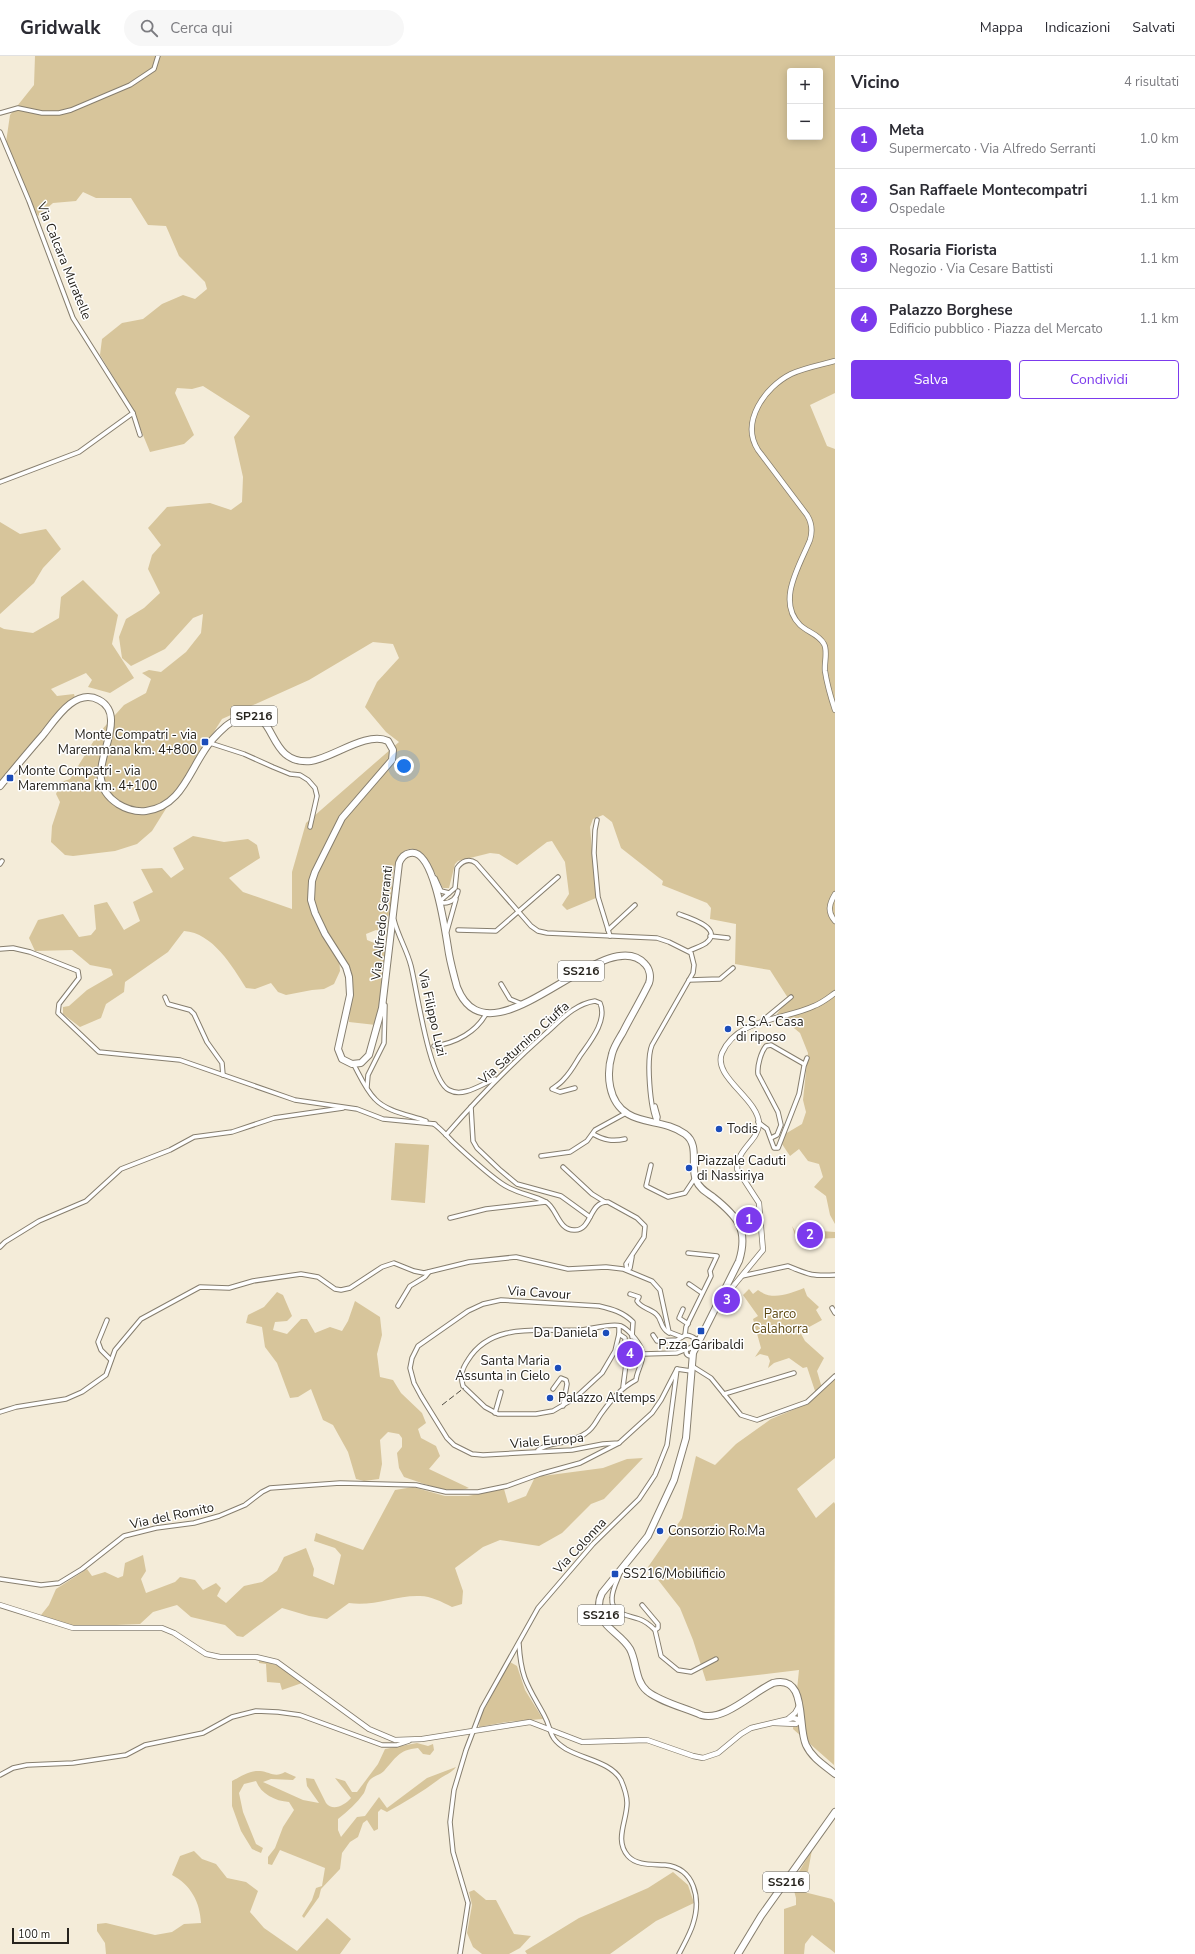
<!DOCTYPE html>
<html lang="it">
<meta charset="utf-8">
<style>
:root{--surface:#fff;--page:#f7f7f7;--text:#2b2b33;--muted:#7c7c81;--line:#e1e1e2;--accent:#7c3aed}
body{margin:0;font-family:"Nunito Sans",sans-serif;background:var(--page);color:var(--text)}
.controls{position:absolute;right:12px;top:12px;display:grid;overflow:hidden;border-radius:4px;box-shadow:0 2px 10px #0003}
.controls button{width:36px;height:36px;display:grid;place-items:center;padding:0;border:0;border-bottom:1px solid var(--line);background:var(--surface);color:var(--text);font:20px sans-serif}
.scale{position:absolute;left:12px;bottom:10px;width:57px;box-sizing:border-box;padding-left:4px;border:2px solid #26231d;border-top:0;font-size:11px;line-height:14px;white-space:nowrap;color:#26231d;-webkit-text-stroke:3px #fff;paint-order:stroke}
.you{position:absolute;left:404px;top:710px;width:14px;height:14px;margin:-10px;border:3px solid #fff;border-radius:50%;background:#1a73e8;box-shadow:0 0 0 6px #1a73e833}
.badge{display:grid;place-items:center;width:26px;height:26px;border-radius:50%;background:var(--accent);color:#fff;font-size:13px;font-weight:700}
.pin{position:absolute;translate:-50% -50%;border:2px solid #fff;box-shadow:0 1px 4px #0006}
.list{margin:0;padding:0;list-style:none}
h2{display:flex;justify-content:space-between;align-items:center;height:52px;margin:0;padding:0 16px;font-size:17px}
h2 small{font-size:13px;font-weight:400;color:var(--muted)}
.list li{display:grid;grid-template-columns:26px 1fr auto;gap:12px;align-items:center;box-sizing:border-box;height:60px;padding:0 16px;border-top:1px solid var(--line)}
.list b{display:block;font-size:15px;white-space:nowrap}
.list p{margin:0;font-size:13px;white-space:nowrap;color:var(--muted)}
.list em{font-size:13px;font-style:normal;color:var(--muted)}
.actions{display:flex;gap:8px;padding:12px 16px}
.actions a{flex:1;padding:9px 0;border:1px solid var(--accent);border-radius:4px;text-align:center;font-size:14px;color:var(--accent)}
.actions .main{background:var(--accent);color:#fff}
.icon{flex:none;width:22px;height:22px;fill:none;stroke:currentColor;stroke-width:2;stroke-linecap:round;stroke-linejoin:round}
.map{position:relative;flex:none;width:835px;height:1898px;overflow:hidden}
header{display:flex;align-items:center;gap:24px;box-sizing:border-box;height:56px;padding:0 20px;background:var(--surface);border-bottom:1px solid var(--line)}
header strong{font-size:19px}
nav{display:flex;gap:22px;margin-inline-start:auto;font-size:14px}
.search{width:280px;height:36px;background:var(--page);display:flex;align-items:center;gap:10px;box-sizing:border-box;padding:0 14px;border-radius:22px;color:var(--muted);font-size:15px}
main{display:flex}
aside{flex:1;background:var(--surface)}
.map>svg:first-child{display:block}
</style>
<header>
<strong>Gridwalk</strong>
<div class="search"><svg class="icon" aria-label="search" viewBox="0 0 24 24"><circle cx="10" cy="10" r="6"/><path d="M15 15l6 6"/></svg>Cerca qui</div>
<nav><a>Mappa</a><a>Indicazioni</a><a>Salvati</a></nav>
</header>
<main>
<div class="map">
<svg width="835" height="1898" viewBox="0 0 835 1898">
<rect width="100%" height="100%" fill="#f4ecd9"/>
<g fill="#d7c59b" fill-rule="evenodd">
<path d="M35 0H835V337L810 349 827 390 835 393V1168L830 1159 826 1140 814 1131 823 1121 819 1108 808 1105 799 1093 790 1100 782 1088 785 1078 802 1068 806 1056 803 1044 808 997 800 977 777 958 788 942 770 914 735 908 736 868 710 863 711 852 707 847 662 829 663 825 621 792 612 766 603 759 593 763 590 771 596 842 567 854 562 849 569 838 565 806 552 785 547 786 517 809 499 798 490 797 458 805 455 808 449 832H443C437 822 432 810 425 800 421 795 415 792 409 793 389 798 393 832 391 848 390 858 386 868 381 876L376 874 366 878 367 884 384 891 388 895 383 942 376 969 349 966 352 931 339 899 340 915 334 928 324 933 312 934 286 939 278 936 271 927 255 933 246 932C232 910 213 877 184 875L168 896 125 926 124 936 106 948 101 962 80 971 63 958V951L69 950 87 934 113 919 111 913 90 909 72 894 35 895 29 882 38 864 63 858 79 881 91 879 96 873 94 849 107 846 124 874 140 865 133 846 153 836 141 813 162 812 171 822 184 813 173 792 193 780 224 786 248 783 257 789 260 802 229 822 243 836 292 853V816L306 767 399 686 386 676 365 651 377 626 399 602 393 588 373 586 309 624 222 663 152 775 137 788 115 795 73 800 65 799 51 786 52 770 60 746 56 738 61 726 70 723 98 678 124 649 146 637 151 623 142 617 149 614 161 616 186 596 201 577 203 558 193 562 165 593 131 610 122 602 119 581 126 563 144 552 160 537 148 513 152 499 161 489 148 472 167 451 210 447 231 454 242 446 243 421 234 381 250 360 203 330 192 333 177 332 175 337 194 379 184 388 150 396 131 350 100 299 102 283 122 267 143 263 162 248 183 239 195 243 207 233 205 226 179 200 166 170 148 169 131 142H96L83 136 76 145 53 147 38 160 5 93 10 59 34 29ZM790 15H820V81H790Z"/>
<path d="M0 466 20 478 46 473 61 493 43 512 34 527 0 558Z"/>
<path d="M83 524 118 559 112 588 134 622 110 637 88 631 92 624 86 617 51 633 57 640 74 638 75 642 65 648 0 726V571L4 573 33 577 59 562 61 541Z"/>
<path d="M395 1087 429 1089 425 1147 391 1144Z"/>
<path d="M792 1170 800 1183H814V1181L807 1178 808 1176 815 1173 821 1175 835 1176V1182L817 1183 798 1188Z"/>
<path d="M804 1232 807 1240 819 1251 816 1254 822 1264 800 1276 805 1285 824 1302 817 1315 822 1332 816 1338 807 1311 803 1312 789 1302 774 1307 768 1312 770 1305 768 1300 760 1298 755 1301 761 1292 753 1263 758 1260 743 1239 749 1233 753 1238 758 1234C772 1245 789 1238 804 1232Z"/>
<path d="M277 1236 283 1239 292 1260 287 1265 275 1266 273 1274 287 1278 301 1263H307L315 1277 330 1271 342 1275 348 1265 355 1245 380 1261 382 1279 377 1298 380 1321 393 1324 401 1337 422 1357 426 1367 418 1373 421 1382 436 1390 440 1400 429 1413 469 1432C448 1439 423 1427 404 1421L399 1412 397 1397 402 1391V1382L399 1378 388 1376 380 1384 382 1408 379 1423 364 1425 356 1423 348 1396 333 1369 323 1364 311 1333 298 1341 290 1342 277 1307 265 1291 262 1271 246 1267 248 1259 264 1251Z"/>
<path d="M835 1323V1402L797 1433 816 1462 834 1446 835 1448 834 1709 793 1673 799 1614 706 1625 693 1584 680 1552 648 1511 682 1462 696 1400 715 1409 736 1388 771 1363 807 1348Z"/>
<path d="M643 1402 604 1443 591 1448 562 1477 539 1490 500 1484 483 1491 455 1512 463 1535 462 1548 452 1551C442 1546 431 1540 420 1540 396 1539 373 1551 349 1547L327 1563 309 1560 282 1552 243 1581 237 1580 225 1569 191 1561 177 1549 153 1556 140 1568 92 1570 69 1569 41 1559 49 1549 56 1533 87 1513 92 1520 105 1516 118 1522 123 1520 125 1507 143 1499 146 1515 141 1523 146 1537 175 1526 180 1521 195 1524 203 1534 216 1527 221 1532 217 1540 226 1547 244 1530 262 1526 277 1515 284 1501 306 1492 314 1513 313 1520 334 1529 341 1499 335 1492 314 1485 316 1477 363 1494 395 1434 413 1431 445 1440H468L504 1433 508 1447 526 1440 535 1421 603 1412 627 1403Z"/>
<path d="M259 1603 279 1610 302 1627 282 1634 280 1627 267 1626 266 1608 259 1607Z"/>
<path d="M510 1606 517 1610 525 1634 543 1663 506 1666 479 1671 480 1661Z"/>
<path d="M417 1687 428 1690 433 1688 434 1694 430 1699 423 1698 418 1692C398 1694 396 1702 384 1715 380 1719 373 1720 369 1725 366 1729 366 1733 364 1737 357 1747 348 1755 338 1763V1774L341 1781 357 1761 365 1760 379 1741 387 1752 427 1722 456 1711C452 1717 444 1719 438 1724 422 1736 405 1746 387 1756L381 1753 378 1756V1773L374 1775 367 1764 363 1767 358 1781 350 1786 342 1797 340 1813 321 1833 319 1841 304 1862 302 1860 312 1844 316 1832 322 1830 325 1812 280 1794 272 1809 268 1808V1801L275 1792 283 1771 294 1754 289 1746C275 1745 261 1738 256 1725L244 1728 239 1737 243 1756 256 1788 263 1792 261 1797 252 1793 241 1775 232 1750V1725C240 1721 250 1714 260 1715 270 1716 275 1722 285 1716L296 1721 293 1724 271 1723 263 1726 303 1744 319 1747 307 1730 306 1722 314 1723 326 1747C333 1756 345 1749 351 1742L335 1722 345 1725 352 1736H357L378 1708 385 1693Z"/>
<path d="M812 1794 804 1836 832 1843 835 1847V1897L812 1879 805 1888 804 1898H784V1853L796 1849V1842L792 1827Z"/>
<path d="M194 1795 202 1803 216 1808 227 1822 246 1826 258 1835 250 1856 264 1872 297 1895 327 1862 351 1883 340 1898H106L105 1887 97 1875V1868L106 1867 155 1879 172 1876 184 1868 201 1867C200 1846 191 1829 172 1819L180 1800Z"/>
<path d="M673 1816 688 1829 694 1847 656 1865 610 1898H527L525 1895 579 1862 648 1832Z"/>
<path d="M474 1834 486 1844H496L514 1878 531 1880 520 1892 509 1898H482L473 1891 467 1877 472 1849 469 1836Z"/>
</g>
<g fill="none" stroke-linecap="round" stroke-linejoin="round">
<g stroke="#867e6e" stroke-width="5.5">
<g id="minor">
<path d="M0 57 18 52 42 57H59L71 54 130 29 154 13 158 0"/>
<path d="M0 76 29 145 73 262 133 357 140 379"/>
<path d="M0 426 79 396 133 357"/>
<path d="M210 687 244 698 273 711 290 718 300 719 308 724 315 732 317 740 310 771"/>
<path d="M597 764 595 774 594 797 598 841 610 880"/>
<path d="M0 808 2 805"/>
<path d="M435 822 441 835 449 837"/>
<path d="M458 835C457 842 451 847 444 847L440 845 455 832 457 812C462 805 469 802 476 807L531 870 538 875 547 877 657 882 669 886 691 897 694 909 693 917 652 989C646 1003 650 1053 657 1066"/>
<path d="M679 858C687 861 725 872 706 887 702 890 695 892 689 895"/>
<path d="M394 864C398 880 407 894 411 910 417 934 429 1024 449 1034 463 1042 482 1028 495 1023"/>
<path d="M458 874 496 875 558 821"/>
<path d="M608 874 635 849"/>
<path d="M447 875 456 843"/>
<path d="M710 880 728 882"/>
<path d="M0 893 13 892 30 896 78 915 79 922 59 948 58 957 99 996 180 1004 295 1044 357 1053 383 1063 435 1068"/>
<path d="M689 924 720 923 733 912"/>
<path d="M501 928 510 943 522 948"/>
<path d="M165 941 168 948 190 954 194 958 207 986 222 1007 223 1019"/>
<path d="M762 965 791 941"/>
<path d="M434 990C456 987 477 976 487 956"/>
<path d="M354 1009C360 1020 366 1034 375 1043 387 1056 410 1059 426 1065"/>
<path d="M367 1031 368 1019 384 987 385 949"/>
<path d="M655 1050 658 1061 657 1066"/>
<path d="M471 1051 473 1085 477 1092 499 1113 517 1128 561 1140 590 1161"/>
<path d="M758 1066 767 1073 774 1092H778L799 1038 804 1010 807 1002"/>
<path d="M434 1068C441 1073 446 1079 452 1085 467 1099 483 1114 501 1127 516 1138 531 1138 546 1146 557 1152 558 1175 575 1174 592 1174 589 1145 608 1146L637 1162 645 1170 644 1181 626 1208 627 1214"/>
<path d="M593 1078C604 1084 612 1086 625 1083"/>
<path d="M446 1079C477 1043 509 1010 545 978 560 965 574 948 595 945L600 947C608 965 589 987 580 1000 575 1008 571 1016 564 1023 561 1027 556 1030 552 1033L560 1036 575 1032"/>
<path d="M771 1082 777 1079 781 1069 778 1056 758 1018C757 1010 761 996 766 990L771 989 804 1008"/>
<path d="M541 1100 570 1096 587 1085 595 1074 626 1057"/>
<path d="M651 1109 646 1130 668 1141 685 1137 695 1122"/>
<path d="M563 1111 592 1138 605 1146"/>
<path d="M450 1162 486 1153 546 1146"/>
<path d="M0 1191 5 1186 39 1165 86 1145 121 1113 170 1094 194 1081 232 1076 274 1062 343 1052"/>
<path d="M627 1214 630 1212 632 1201"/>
<path d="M742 1220 788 1210C810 1219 811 1220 835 1219"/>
<path d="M689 1228 702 1237"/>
<path d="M630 1238 639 1241 637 1245C641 1252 651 1253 656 1258 663 1264 659 1271 669 1277"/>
<path d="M398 1250 410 1230 425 1221 429 1216"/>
<path d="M832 1252 835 1257"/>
<path d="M683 1253 679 1262 688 1268"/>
<path d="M107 1264 98 1286 101 1294 111 1304"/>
<path d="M619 1270V1278L625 1282 626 1308 623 1331"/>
<path d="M653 1279 657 1285 677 1284 682 1281"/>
<path d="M685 1279 686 1271 711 1220 710 1215 717 1200 688 1197"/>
<path d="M632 1281 633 1266C623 1256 612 1253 599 1250L501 1244 483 1248 468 1255 418 1290 412 1302 410 1312 414 1327 421 1340 447 1382 454 1389 472 1398 483 1399 572 1394 603 1388 619 1387 652 1357 661 1344 677 1313 691 1315"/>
<circle cx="690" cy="1296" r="4"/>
<path d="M643 1298 677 1297 687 1293"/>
<path d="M692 1310 711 1322 741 1359 757 1364 807 1346 835 1320"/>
<path d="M553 1333 561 1322 566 1324 567 1328 563 1350"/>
<path d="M724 1338 794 1317"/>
<path d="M0 1356 16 1351 66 1343 82 1336 106 1319 115 1294 141 1263 200 1231 229 1232 253 1225 301 1218 318 1221 335 1233 341 1234 350 1232 382 1211 394 1207 414 1215 424 1217 469 1206 516 1201 568 1213 606 1211 623 1213 652 1225 660 1234 669 1276 682 1281C688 1277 693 1281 699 1285L689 1293"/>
<path d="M495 1357 501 1336"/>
<path d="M538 1394C548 1386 572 1388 586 1377 594 1372 596 1365 601 1358 611 1344 621 1332 636 1324 637 1313 646 1304 641 1292 638 1285 628 1273 621 1270 610 1267 593 1273 581 1274 541 1276 492 1265 468 1304 462 1313 460 1319 463 1330L485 1351 498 1358H536L553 1355 575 1342 602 1317 615 1295 619 1278"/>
<path d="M620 1517C617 1525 612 1534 612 1542 611 1559 628 1559 639 1563 645 1565 650 1569 655 1574L661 1600 678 1614 691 1616 716 1603"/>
<path d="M0 1523 41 1529 59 1527 82 1513 124 1480 156 1472 194 1467 219 1460 245 1449 262 1436 270 1432 340 1427 416 1429 446 1436H478L507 1430 540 1418 580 1407 619 1387"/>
<path d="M642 1549 658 1568V1572L655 1574"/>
<path d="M519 1588C521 1623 528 1630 544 1659 553 1675 547 1681 566 1693 583 1703 611 1706 621 1724 624 1731 627 1740 627 1747 627 1765 614 1784 628 1800 637 1810 653 1808 665 1809 695 1812 701 1843 693 1868 690 1878 684 1888 679 1898"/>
<path d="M0 1719 13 1712 27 1709 73 1707 126 1699 145 1689 203 1677 232 1661 256 1655 278 1656 300 1659 382 1689H397L409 1685"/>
<path d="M460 1898 468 1847 453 1796 450 1766 454 1734 466 1694 482 1652 538 1552 593 1488 639 1443 655 1419 667 1389 677 1313"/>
</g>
</g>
<g stroke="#867e6e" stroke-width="6">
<g id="tertiary">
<path d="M835 305C820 309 804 312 791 318 765 331 740 366 758 394L807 459C812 467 813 474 810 484 800 509 776 545 800 569 807 576 819 578 824 588 828 595 824 607 825 615 827 628 831 642 835 654"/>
<path d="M835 838C829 848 827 856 835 865"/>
<path d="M721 1245 763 1194 759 1147 737 1113C737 1093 758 1085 759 1068 759 1043 712 1021 722 997 737 962 785 964 814 950 822 947 828 942 835 937"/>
<path d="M0 1549 73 1572H162L174 1577 206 1598 220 1601H256L277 1606 369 1673 395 1684 422 1683 530 1666 582 1686 647 1684 693 1700 703 1702 718 1697 741 1678 751 1672 793 1662 801 1664 796 1668 774 1667"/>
<path d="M789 1662 795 1657 799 1650"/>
</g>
</g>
<g stroke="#867e6e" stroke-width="8">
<g id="primary">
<path d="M0 730C14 713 28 696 43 679 55 664 75 631 99 644 107 648 111 656 111 664 112 693 83 725 118 748 126 753 136 756 146 755 179 751 188 719 204 695 210 685 218 677 226 670 232 666 238 661 245 660 278 654 266 709 311 705 333 702 366 675 388 685L393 694 392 704 342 762 315 816 312 825 311 844 315 857 325 878 346 911 349 921 350 939 338 993 342 1003 352 1008 361 1007 369 999 382 952 399 807C401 802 404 798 410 797 435 791 446 881 449 898 451 909 454 920 457 931 490 1016 605 863 645 908 650 913 651 921 649 927 641 944 631 960 623 976 619 983 614 990 612 998 606 1018 608 1046 628 1058 644 1068 667 1065 685 1078 700 1089 690 1109 696 1124 699 1132 706 1136 713 1141 737 1160 749 1173 739 1205L693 1297 686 1382 674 1424 648 1480 602 1537C599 1543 598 1550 600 1558 605 1573 622 1579 630 1593 637 1606 635 1625 647 1635 660 1646 686 1652 701 1659 724 1666 753 1636 773 1627 808 1618 797 1670 806 1689 812 1702 824 1709 835 1718"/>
<path d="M738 1898 761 1860 835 1756"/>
</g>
</g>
<use href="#minor" stroke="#fff" stroke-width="3.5"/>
<use href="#tertiary" stroke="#fff" stroke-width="4.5"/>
<use href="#primary" stroke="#fff" stroke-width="6"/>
<path stroke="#4e4a41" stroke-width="1" stroke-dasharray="6 3" stroke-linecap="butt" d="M442 1349 464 1332"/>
</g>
<g fill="#1c4dba" stroke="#fff" stroke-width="1.5">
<rect x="201" y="682" width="8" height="8" rx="2"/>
<rect x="6" y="718" width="8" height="8" rx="2"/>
<circle cx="728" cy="973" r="4"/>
<circle cx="719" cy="1073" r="4"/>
<circle cx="689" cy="1112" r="4"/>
<rect x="697" y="1271" width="8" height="8" rx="2"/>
<circle cx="606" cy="1277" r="4"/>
<circle cx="558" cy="1312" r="4"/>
<circle cx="550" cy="1342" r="4"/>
<circle cx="660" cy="1475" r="4"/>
<rect x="611" y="1514" width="8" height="8" rx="2"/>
</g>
<g text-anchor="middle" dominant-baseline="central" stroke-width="3" stroke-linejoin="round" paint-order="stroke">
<g fill="#fff" stroke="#676561" stroke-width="1">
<rect x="231" y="650" width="46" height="20" rx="3"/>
<rect x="558" y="905" width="46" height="20" rx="3"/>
<rect x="578" y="1549" width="46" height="20" rx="3"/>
<rect x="763" y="1816" width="46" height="20" rx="3"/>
</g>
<g font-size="12" font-weight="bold" fill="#26231d">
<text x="254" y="660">SP216</text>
<text x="581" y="915">SS216</text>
<text x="601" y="1559">SS216</text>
<text x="786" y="1826">SS216</text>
</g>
<g font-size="13" fill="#26231d" stroke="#fff">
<text transform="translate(64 205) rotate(68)">Via Calcara Muratelle</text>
<text transform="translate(382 867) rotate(-84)">Via Alfredo Serranti</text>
<text transform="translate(432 957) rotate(77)">Via Filippo Luzi</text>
<text transform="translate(524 987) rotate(-42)">Via Saturnino Ciuffa</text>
<text transform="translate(539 1237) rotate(4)">Via Cavour</text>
<text transform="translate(547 1385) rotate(-5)">Viale Europa</text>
<text transform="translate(172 1460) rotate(-12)">Via del Romito</text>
<text transform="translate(580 1490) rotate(-47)">Via Colonna</text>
</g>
<g font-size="13" fill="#26231d" stroke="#fff" text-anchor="start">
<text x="197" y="679" text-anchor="end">Monte Compatri - via<tspan x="197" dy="15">Maremmana km. 4+800</tspan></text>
<text x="18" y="715">Monte Compatri - via<tspan x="18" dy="15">Maremmana km. 4+100</tspan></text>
<text x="736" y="966">R.S.A. Casa<tspan x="736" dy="15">di riposo</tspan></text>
<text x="727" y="1073">Todis</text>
<text x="697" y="1105">Piazzale Caduti<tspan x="697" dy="15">di Nassiriya</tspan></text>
<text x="598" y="1277" text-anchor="end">Da Daniela</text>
<text x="701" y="1289" text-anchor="middle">P.zza Garibaldi</text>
<text x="550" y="1305" text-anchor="end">Santa Maria<tspan x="550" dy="15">Assunta in Cielo</tspan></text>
<text x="558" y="1342">Palazzo Altemps</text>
<text x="668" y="1475">Consorzio Ro.Ma</text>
<text x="623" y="1518">SS216/Mobilificio</text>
</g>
<g font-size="13" fill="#5d4813" stroke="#fff">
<text x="780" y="1258">Parco<tspan x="780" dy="15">Calahorra</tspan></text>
</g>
</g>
</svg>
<div class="controls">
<button>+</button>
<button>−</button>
</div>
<div class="scale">100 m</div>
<div class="you"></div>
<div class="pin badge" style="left:749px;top:1164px">1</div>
<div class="pin badge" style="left:810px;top:1179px">2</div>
<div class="pin badge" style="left:727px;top:1244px">3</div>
<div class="pin badge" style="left:630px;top:1298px">4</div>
</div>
<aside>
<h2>Vicino<small>4 risultati</small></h2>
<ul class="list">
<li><span class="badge">1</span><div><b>Meta</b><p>Supermercato · Via Alfredo Serranti</p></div><em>1.0 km</em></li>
<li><span class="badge">2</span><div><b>San Raffaele Montecompatri</b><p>Ospedale</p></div><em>1.1 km</em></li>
<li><span class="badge">3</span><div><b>Rosaria Fiorista</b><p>Negozio · Via Cesare Battisti</p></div><em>1.1 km</em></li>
<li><span class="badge">4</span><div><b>Palazzo Borghese</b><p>Edificio pubblico · Piazza del Mercato</p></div><em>1.1 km</em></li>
</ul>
<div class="actions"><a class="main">Salva</a><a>Condividi</a></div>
</aside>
</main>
